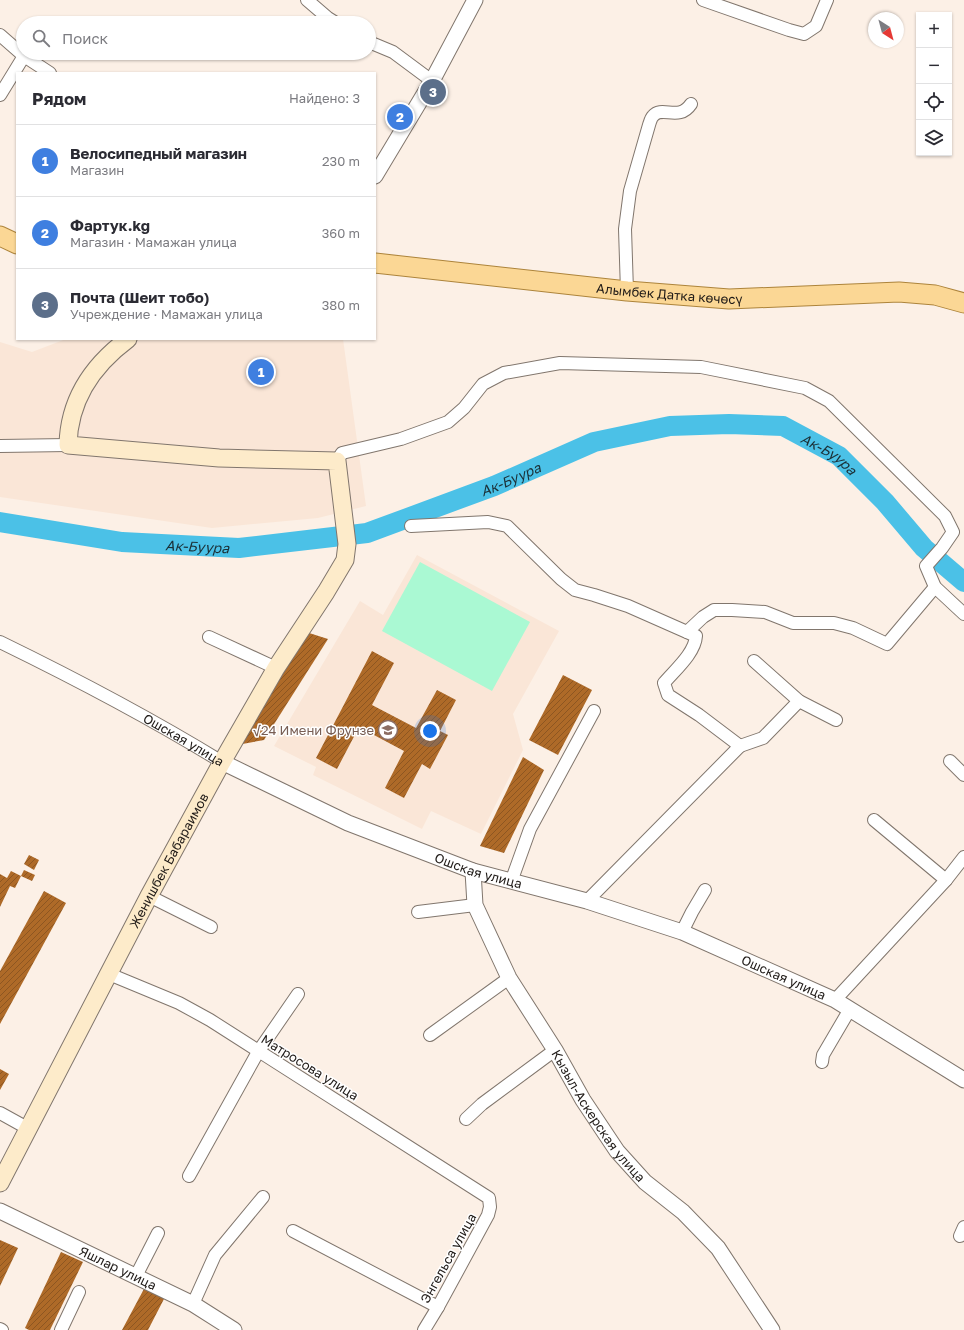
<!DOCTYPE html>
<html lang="ru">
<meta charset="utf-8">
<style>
:root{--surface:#fff;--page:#f7f7f7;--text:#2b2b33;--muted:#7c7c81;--line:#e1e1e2;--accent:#0b8043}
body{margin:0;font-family:"Golos Text",sans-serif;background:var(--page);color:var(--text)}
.controls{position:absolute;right:12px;top:12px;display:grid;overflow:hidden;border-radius:0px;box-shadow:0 1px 3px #0004}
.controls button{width:36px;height:36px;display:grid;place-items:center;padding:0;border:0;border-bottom:1px solid var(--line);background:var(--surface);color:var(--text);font:20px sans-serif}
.compass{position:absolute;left:868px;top:12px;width:36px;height:36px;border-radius:50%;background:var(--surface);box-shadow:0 1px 3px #0004;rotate:144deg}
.you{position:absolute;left:430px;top:731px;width:14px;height:14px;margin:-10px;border:3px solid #fff;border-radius:50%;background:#1a73e8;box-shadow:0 0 0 6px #1a73e833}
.badge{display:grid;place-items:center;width:26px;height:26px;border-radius:50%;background:var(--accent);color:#fff;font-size:13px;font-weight:700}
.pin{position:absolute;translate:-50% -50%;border:2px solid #fff;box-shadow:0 1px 4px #0006}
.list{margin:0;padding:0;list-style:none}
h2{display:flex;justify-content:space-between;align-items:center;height:52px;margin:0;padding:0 16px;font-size:17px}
h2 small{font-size:13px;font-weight:400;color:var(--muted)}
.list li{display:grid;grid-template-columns:26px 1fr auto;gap:12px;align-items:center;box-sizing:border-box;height:72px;padding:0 16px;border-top:1px solid var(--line)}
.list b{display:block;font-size:15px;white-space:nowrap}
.list p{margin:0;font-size:13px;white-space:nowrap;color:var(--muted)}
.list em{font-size:13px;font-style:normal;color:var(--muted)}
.icon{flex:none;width:22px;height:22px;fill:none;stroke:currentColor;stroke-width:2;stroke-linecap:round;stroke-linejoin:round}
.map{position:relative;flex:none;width:964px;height:1330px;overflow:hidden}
.search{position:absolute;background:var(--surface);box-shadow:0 1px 3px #0004;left:16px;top:16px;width:360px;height:44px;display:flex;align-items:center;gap:10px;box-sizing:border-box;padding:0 14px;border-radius:22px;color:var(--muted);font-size:15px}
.panel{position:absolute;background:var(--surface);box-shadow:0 1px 3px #0004;left:16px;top:72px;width:360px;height:268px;border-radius:0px}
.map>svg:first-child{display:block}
</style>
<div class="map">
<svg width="964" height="1330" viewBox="0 0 964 1330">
<defs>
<pattern id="building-hatch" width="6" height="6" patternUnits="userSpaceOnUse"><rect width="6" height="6" fill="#ae6a28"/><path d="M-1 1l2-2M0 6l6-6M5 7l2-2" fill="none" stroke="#8d5621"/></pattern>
</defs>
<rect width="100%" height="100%" fill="#fcf0e6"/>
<g fill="#fae6d7">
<path d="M66 339H343L366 506 318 518 212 528 0 497V342L32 352Z"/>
<path d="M417 555 559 631 513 714 523 750 481 834 431 811 422 829 313 775 316 767 274 746 360 601 383 615Z"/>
</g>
<path fill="#aaf9d3" d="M420 562 530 622 492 691 382 631Z"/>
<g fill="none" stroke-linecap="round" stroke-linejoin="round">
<path stroke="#4bc1e7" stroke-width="20" id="s1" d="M0 522 122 542 239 548 367 533 494 486 594 442 670 426 729 424 783 426 839 456 885 502 924 548 964 582"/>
</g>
<g fill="url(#building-hatch)">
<path d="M306 632 328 639 264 740 237 745Z"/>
<path d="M372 651 394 663 372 705 416 728 437 690 456 700 440 731 448 735 430 769 422 764 404 798 385 788 404 751 359 727 337 769 316 758Z"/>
<path d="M563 675 592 690 558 755 529 740Z"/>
<path d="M523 757 544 770 504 853 480 846Z"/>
<path d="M29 855 39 860 34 870 24 864Z"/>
<path d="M24 870 35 875 32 881 21 876Z"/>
<path d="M11 871 21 876 15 888 10 886 0 907V874L7 878Z"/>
<path d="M44 891 66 903 0 1024V971Z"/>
<path d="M0 1069 9 1074 0 1090Z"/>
<path d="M0 1240 18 1248 0 1286Z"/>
<path d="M61 1252 83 1262 50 1330H29L25 1328Z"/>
<path d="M145 1287 165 1297 148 1330H122Z"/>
</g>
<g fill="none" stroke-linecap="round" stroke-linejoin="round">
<g stroke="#81766d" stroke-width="14">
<g id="minor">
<path d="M307 0 328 18 336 23"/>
<path d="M703 0 789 30 804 34 816 26 827 0"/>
<path d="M0 35 24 56 50 73"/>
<path d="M369 42 393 52 432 81"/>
<path d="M0 95 24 56"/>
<path d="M627 291 625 229 630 191 649 125C650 122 651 118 653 116 662 105 679 122 691 104"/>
<path d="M0 446 68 445"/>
<path d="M337 461 342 453 401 439 448 422 464 408 483 384 504 373 560 363 701 367 805 388 829 401 945 516 953 532 942 548 926 566 935 587 964 614"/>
<path d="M411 526 488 522 507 526 561 579 575 590 594 595 628 606 696 636C695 653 675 670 664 683L668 695 699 715 740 746 587 901"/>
<path d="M687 632 703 617 714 610H732L765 612 793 623H834L853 628 887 644 935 587"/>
<path d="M209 637 276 668"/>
<path id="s2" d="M0 642C76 679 150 718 222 762"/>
<path d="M754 661 799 701 836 720"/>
<path d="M740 746 763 738 799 701"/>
<path d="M950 761 964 775"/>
<path d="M874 820 946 880"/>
<path d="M511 882 530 829 594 711"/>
<path d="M149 896 211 927"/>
<path d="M418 912 475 905"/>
<path d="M682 932 692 912 705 890"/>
<path d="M109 974 179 1003 210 1020 489 1198 490 1207 488 1215 438 1307 424 1330"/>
<path d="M835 1000 946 880 964 857"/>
<path d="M430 1035 509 978"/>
<path d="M822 1062 823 1055 850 1009"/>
<path d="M0 1113 29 1129"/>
<path d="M466 1119 482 1104 555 1050"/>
<path d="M189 1176 258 1052 298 994"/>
<path d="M293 1231 438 1307"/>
<path d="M960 1236 964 1227"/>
<path d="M136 1276 158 1233"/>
<path d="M193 1304 215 1255 263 1197"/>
<path d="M0 1329 2 1330"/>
<path d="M61 1330 79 1292"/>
</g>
</g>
<g stroke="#81766d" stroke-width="17">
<g id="tertiary">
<path d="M375 176 432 81 475 0"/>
<path id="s3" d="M222 762 348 823 473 871 587 901 682 932 835 1000 964 1080"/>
<path id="s4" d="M473 871 475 905 509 978 555 1050 583 1100 617 1151 645 1182 683 1212 718 1248 772 1330"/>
<path id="s5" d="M0 1211 193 1304 234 1330"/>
</g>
</g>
<g stroke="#81766d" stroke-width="19">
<g id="secondary">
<path id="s6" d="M0 1183 149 896 222 762 276 668 326 592 345 560 347 544 337 461 219 458 68 445C69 400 93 365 128 339"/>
</g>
</g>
<g stroke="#ad843b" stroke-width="21">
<g id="primary">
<path d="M0 236 17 244"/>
<path id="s7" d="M375 263 627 291 729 299 899 292 935 295 964 303"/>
</g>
</g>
<use href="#minor" stroke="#fff" stroke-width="12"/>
<use href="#tertiary" stroke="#fff" stroke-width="15"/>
<use href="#secondary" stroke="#fdebca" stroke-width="17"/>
<use href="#primary" stroke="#fbd795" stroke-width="19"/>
</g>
<defs>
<g id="school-ring" transform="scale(1)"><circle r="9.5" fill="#fff" stroke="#8d6e63" stroke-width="1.5"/><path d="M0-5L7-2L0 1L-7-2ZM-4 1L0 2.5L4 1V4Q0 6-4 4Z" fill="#8d6e63"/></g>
</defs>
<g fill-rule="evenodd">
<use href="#school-ring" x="388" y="730"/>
</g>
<g text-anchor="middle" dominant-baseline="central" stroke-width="3" stroke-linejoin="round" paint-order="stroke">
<g font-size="13" fill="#1f1a17" stroke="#fff">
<text stroke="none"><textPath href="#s7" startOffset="296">Алымбек Датка көчөсү</textPath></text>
<text stroke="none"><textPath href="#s2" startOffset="208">Ошская улица</textPath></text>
<text stroke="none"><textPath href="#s6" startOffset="364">Женишбек Бабараимов</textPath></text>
<text stroke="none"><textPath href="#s3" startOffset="279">Ошская улица</textPath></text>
<text stroke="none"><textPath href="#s3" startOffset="603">Ошская улица</textPath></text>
<text transform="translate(310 1067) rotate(32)">Матросова улица</text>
<text stroke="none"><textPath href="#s4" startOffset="279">Кызыл-Аскерская улица</textPath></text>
<text transform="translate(448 1258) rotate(-61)">Энгельса улица</text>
<text stroke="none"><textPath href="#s5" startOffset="131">Яшлар улица</textPath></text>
</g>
<g font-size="13" fill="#785e54" stroke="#fff" text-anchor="end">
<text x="374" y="730">√24 Имени Фрунзе</text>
</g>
<g font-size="14" font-style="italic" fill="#1b3037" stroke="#fff">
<text stroke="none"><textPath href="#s1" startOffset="859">Ак-Буура</textPath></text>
<text stroke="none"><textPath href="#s1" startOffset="523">Ак-Буура</textPath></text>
<text stroke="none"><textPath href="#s1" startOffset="199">Ак-Буура</textPath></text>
</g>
</g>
</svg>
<div class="controls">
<button>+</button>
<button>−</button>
<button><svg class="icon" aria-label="locate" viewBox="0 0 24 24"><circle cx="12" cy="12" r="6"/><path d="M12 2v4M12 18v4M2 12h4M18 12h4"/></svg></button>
<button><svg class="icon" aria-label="layers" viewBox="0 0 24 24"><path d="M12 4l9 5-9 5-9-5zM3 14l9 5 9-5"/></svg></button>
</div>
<svg class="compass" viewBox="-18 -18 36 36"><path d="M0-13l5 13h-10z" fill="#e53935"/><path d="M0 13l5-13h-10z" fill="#7c7c81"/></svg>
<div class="you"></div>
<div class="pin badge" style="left:261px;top:372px;background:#3f7fe0">1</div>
<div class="pin badge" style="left:400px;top:117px;background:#3f7fe0">2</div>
<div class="pin badge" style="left:433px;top:92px;background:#5c6f8a">3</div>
<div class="search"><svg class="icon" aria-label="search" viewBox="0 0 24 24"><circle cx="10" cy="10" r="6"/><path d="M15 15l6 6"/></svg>Поиск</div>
<section class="panel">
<h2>Рядом<small>Найдено: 3</small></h2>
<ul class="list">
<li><span class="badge" style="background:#3f7fe0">1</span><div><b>Велосипедный магазин</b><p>Магазин</p></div><em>230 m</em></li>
<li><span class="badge" style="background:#3f7fe0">2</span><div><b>Фартук.kg</b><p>Магазин · Мамажан улица</p></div><em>360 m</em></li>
<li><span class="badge" style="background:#5c6f8a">3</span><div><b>Почта (Шеит тобо)</b><p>Учреждение · Мамажан улица</p></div><em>380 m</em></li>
</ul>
</section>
</div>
